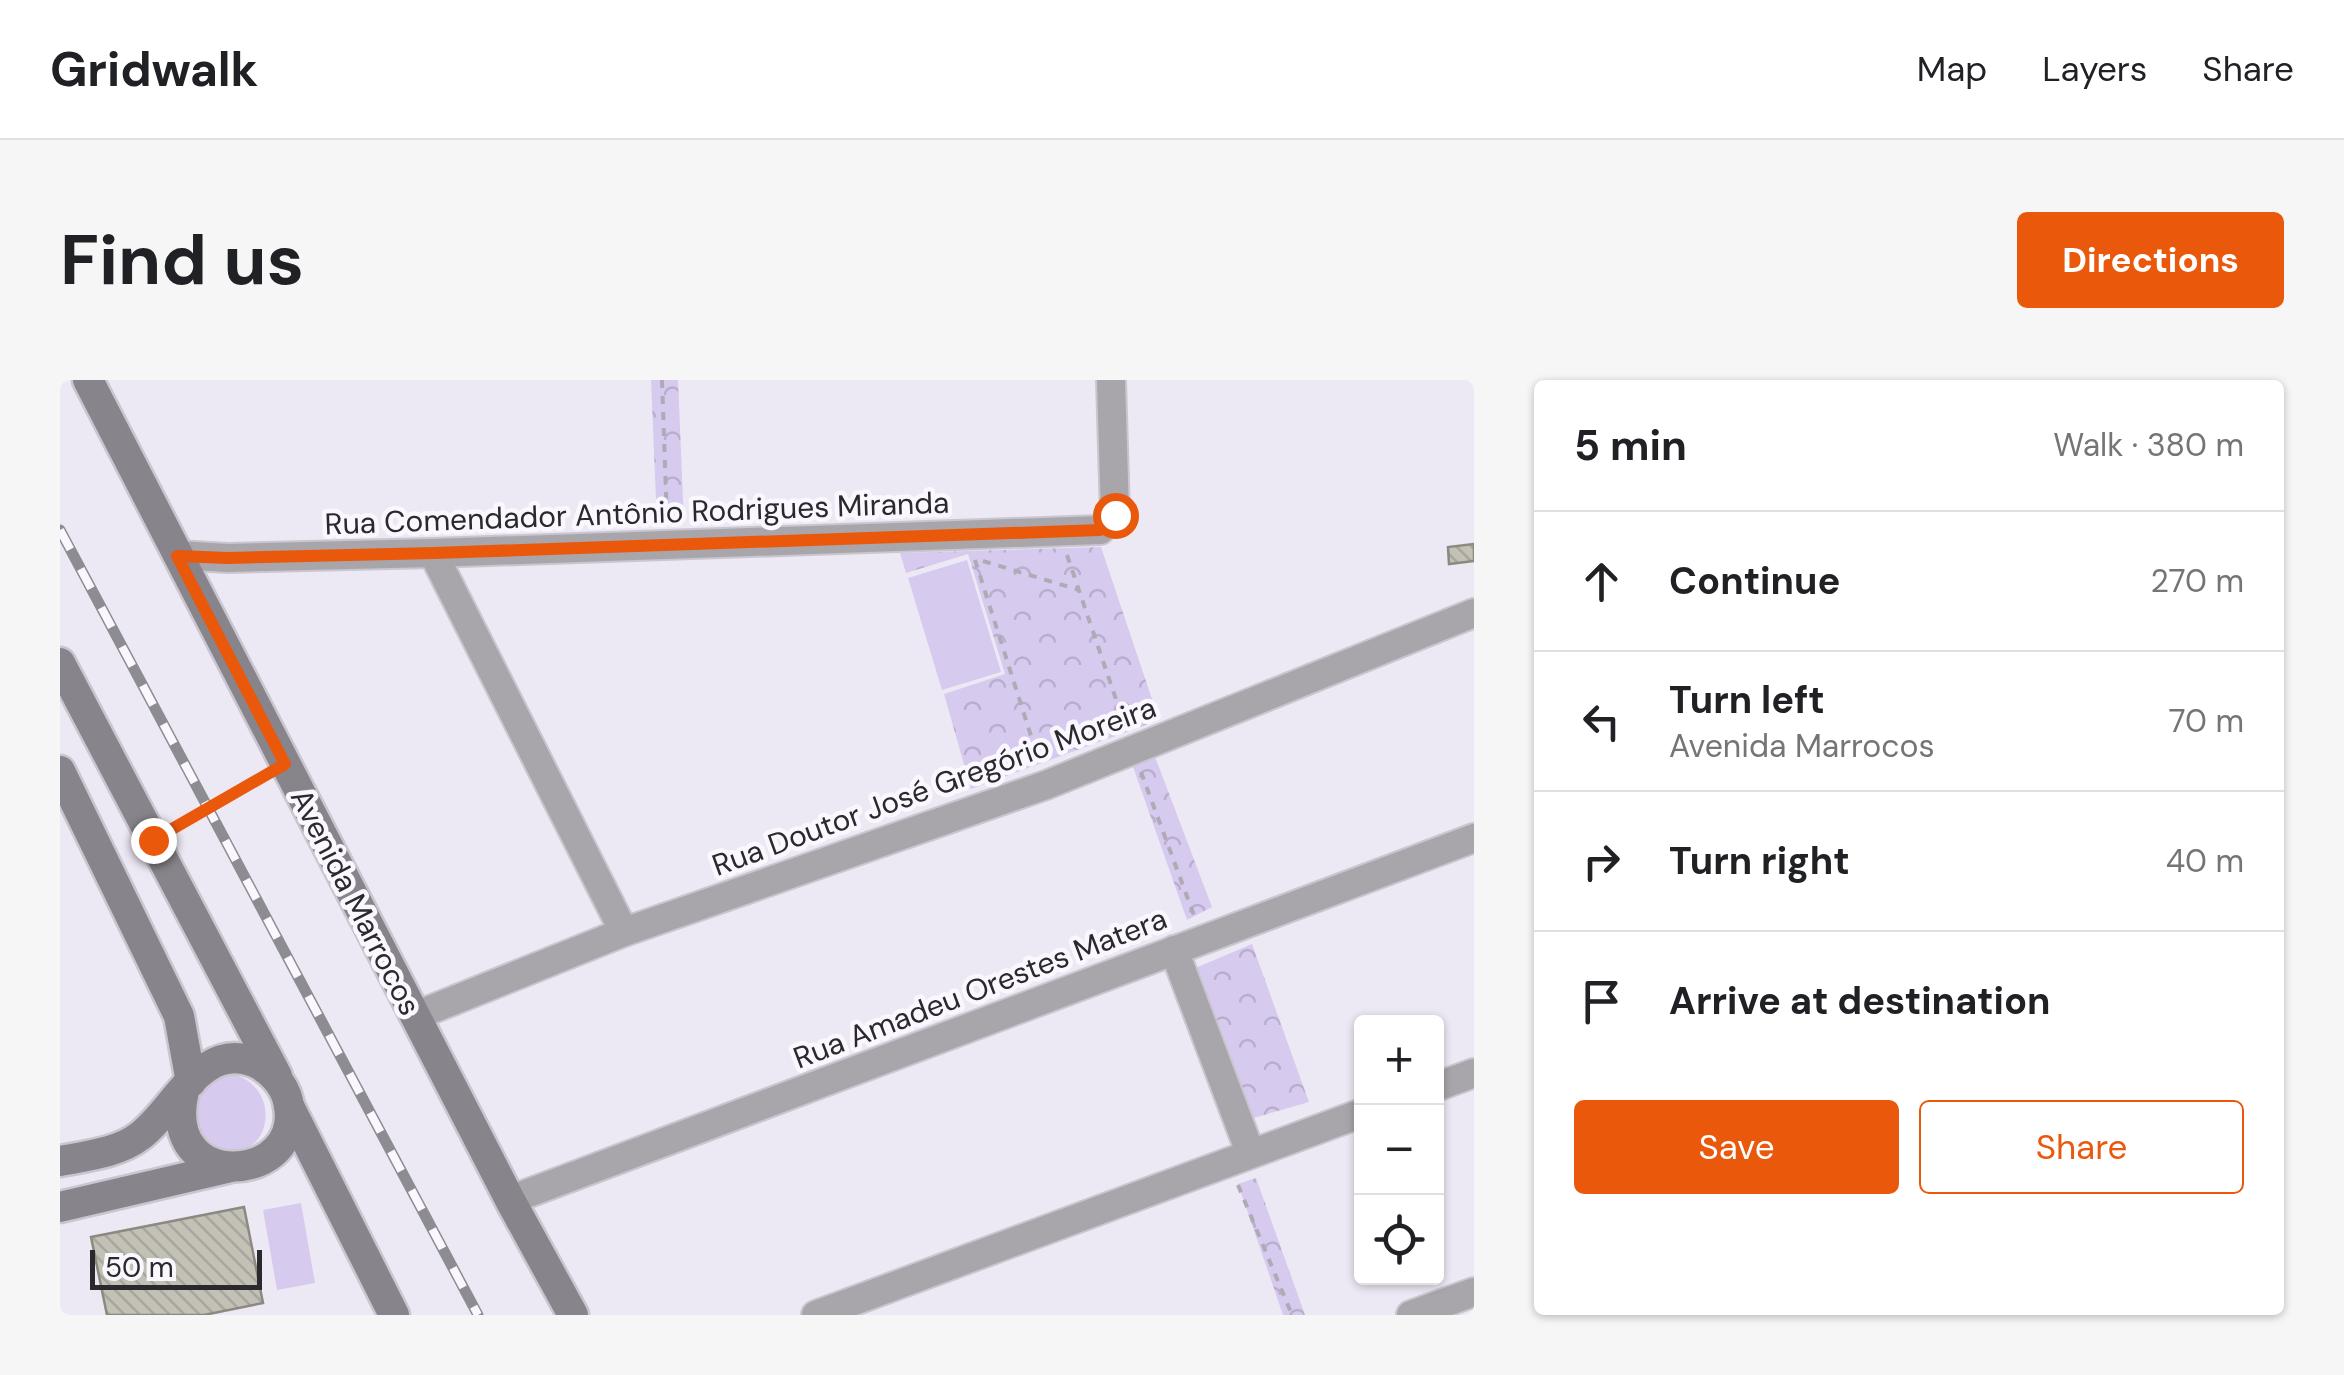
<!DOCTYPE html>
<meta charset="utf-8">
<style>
:root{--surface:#fff;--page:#f6f6f6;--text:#202124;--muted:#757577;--line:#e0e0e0;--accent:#ea580c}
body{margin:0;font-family:"DM Sans",sans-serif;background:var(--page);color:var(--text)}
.controls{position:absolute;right:30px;bottom:30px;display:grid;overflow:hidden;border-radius:10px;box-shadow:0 2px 8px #0004}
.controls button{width:90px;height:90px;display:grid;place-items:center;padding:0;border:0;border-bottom:2px solid var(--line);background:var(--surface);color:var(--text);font:50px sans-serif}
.scale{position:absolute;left:30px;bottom:25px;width:172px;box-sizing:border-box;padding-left:10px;border:5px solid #2a292d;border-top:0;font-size:28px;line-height:35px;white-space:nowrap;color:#2a292d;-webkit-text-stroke:8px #faf8fe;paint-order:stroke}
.stop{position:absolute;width:30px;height:30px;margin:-22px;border:8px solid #ea580c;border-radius:50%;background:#fff}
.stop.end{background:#ea580c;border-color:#fff;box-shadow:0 2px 10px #0008}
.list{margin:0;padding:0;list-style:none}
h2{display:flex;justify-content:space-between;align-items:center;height:130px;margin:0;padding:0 40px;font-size:42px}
h2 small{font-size:32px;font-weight:400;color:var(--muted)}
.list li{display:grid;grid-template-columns:65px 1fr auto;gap:30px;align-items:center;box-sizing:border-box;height:140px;padding:0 40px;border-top:2px solid var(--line)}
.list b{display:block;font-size:38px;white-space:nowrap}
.list p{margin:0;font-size:32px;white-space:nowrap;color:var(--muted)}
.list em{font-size:32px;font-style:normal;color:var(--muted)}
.actions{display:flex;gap:20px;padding:30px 40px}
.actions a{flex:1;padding:22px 0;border:2px solid var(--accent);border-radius:10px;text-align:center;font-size:35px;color:var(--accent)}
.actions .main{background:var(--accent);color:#fff}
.icon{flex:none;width:55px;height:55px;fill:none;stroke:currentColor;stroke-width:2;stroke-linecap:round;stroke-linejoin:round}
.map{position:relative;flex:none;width:1414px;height:935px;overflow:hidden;border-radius:10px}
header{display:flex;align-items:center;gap:60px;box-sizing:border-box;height:140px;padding:0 50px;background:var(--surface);border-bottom:2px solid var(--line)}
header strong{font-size:48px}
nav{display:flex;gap:55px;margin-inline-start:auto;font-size:35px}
.intro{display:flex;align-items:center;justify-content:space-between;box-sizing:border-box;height:240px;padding:0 60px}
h1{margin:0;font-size:70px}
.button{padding:25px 45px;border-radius:10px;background:var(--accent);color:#fff;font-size:35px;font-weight:700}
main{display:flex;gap:60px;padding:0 60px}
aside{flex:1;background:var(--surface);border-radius:10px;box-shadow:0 2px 8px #0004}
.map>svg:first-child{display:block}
</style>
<header>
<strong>Gridwalk</strong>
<nav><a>Map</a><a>Layers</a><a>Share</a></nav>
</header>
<div class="intro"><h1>Find us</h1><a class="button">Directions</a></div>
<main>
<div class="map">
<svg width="1414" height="935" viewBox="0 0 1414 935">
<defs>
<pattern id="park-crowns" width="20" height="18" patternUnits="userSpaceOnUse" patternTransform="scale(2.5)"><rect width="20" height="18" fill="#d7caef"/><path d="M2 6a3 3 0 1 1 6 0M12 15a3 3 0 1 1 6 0" fill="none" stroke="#b9aecd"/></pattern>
<pattern id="building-back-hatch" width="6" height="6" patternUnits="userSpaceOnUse" patternTransform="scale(2.5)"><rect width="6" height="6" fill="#c3c1b6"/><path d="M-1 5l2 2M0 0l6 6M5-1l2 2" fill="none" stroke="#a8a69d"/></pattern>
</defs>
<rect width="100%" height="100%" fill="#ede9f4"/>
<g fill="#d7caef">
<path d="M907 180 941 292 882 310 848 198Z"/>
<path d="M163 692C221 699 216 771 171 773 164 773 154 770 147 769L126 724Z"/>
<path d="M241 823 255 903 217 910 203 830Z"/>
</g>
<g fill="url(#park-crowns)">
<path d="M591 0H618L624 143 597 144Z"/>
<path d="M1041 167 1099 340 911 409 884 314 945 294 908 174 846 193 840 173Z"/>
<path d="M1094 374 1152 527 1127 540 1071 381Z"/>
<path d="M1192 564 1249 722 1187 740 1133 589Z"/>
<path d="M1196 798 1245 935H1223L1178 804Z"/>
</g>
<g fill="url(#building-back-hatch)" stroke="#8c8a80" stroke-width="2.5">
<path d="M1414 164V181L1389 184 1388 167Z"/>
<path d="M184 827 203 923 144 935H47L31 857Z"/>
</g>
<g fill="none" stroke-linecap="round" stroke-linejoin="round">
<g stroke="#cac6d0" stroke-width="32">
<g id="street">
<path d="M373 173 564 552"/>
<path d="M117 175 168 178 373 173 1040 150 1055 135 1051 0"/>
<path d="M1114 570 1190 772"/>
<path d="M355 636 564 552 986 405 1414 233"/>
<path d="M1376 707 1414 693"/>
<path d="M450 820 1414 458"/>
<path d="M756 935 1302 733"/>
<path d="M1351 935 1414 912"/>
</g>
</g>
<g stroke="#cac6d0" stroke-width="35">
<g id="secondary">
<path d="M28 0 450 820 513 935"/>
<path d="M0 283 217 696"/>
<path d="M0 391 119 636 131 702"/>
<path d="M229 726 334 935"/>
<path d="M0 781C26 776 58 773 80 756 115 730 141 661 194 682 210 689 224 704 228 721 248 804 99 816 124 711"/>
<path d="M0 827 167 788"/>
</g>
</g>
<g stroke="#aeabb4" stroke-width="4" stroke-dasharray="8 8" stroke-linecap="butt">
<path d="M602 0 607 141"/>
<path d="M1007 175 1065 346"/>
<path d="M915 180 979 381"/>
<path d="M923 181 1019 210"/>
<path d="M1081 392 1135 538"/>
<path d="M115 448 201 397"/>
<path d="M1178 805 1232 935"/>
</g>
<use href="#street" stroke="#a8a6ab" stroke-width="28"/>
<use href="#secondary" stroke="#87858b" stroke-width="30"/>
<g stroke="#8e8c93" stroke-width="11">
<path id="rail" d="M0 150 418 935"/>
</g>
<use href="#rail" stroke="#faf8fe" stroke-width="8" stroke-dasharray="22" stroke-linecap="butt"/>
</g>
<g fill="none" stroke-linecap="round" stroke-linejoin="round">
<path stroke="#ea580c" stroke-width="12" d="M93 460 225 384 117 176 168 178 374 173 1040 150 1055 135"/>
</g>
<g text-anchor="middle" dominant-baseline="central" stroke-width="9" stroke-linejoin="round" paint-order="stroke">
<g font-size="30" fill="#2a292d" stroke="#faf8fe">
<text transform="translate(577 133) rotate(-2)">Rua Comendador Antônio Rodrigues Miranda</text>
<text transform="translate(874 406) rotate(-20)">Rua Doutor José Gregório Moreira</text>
<text transform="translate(296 522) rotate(63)">Avenida Marrocos</text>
<text transform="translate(920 608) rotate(-21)">Rua Amadeu Orestes Matera</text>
</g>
</g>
</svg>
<div class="controls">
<button>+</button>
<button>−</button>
<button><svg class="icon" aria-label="locate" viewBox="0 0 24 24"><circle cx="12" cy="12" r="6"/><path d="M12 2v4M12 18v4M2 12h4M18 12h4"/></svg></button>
</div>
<div class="scale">50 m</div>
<div class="stop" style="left:1055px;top:135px"></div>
<div class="stop end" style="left:93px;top:460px"></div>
</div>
<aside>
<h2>5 min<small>Walk · 380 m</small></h2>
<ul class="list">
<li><svg class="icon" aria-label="ahead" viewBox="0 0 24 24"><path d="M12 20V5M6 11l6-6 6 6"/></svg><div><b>Continue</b></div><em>270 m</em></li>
<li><svg class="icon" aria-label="left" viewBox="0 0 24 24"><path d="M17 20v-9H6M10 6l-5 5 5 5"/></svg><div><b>Turn left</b><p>Avenida Marrocos</p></div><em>70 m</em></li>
<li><svg class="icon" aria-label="right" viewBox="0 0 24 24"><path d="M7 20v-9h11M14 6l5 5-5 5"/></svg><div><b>Turn right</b></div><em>40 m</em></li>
<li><svg class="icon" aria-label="arrive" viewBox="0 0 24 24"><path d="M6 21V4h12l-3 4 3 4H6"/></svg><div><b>Arrive at destination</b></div></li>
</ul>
<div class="actions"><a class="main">Save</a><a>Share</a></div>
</aside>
</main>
